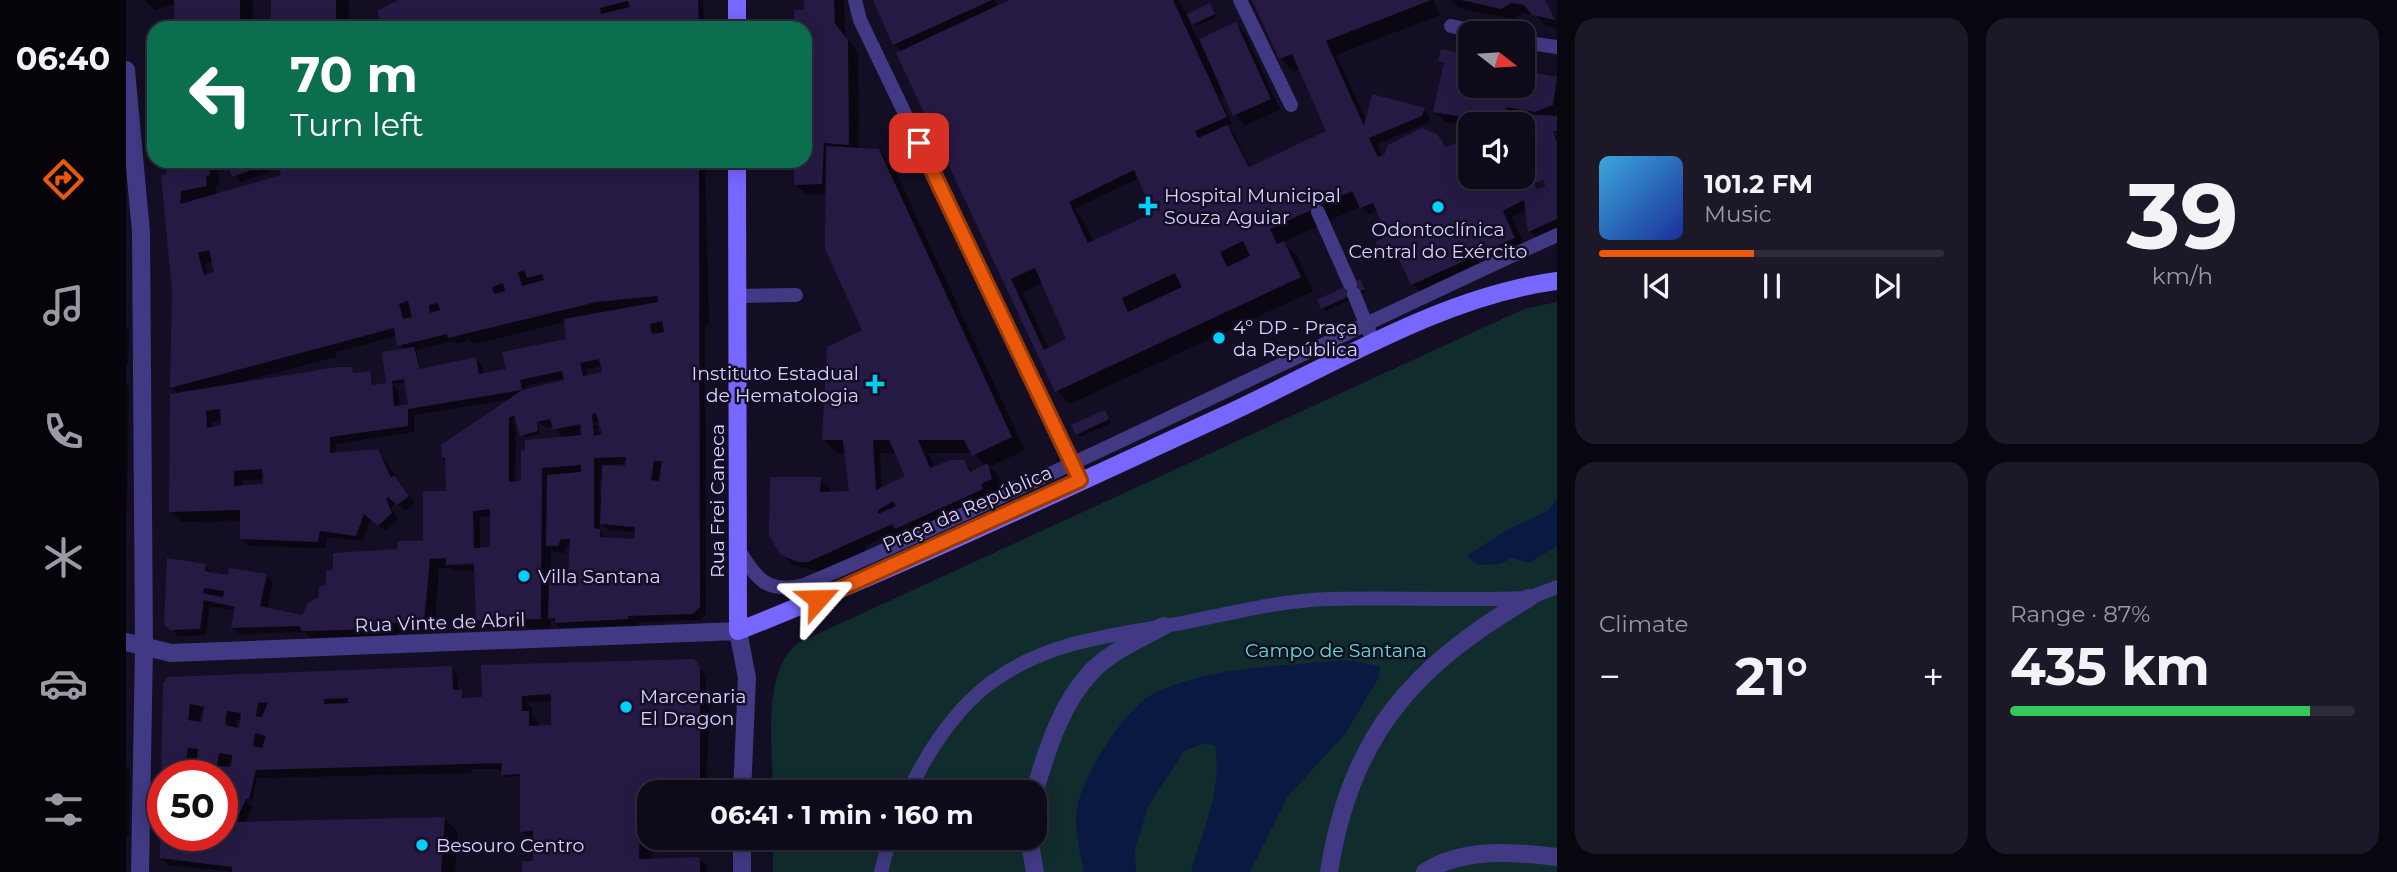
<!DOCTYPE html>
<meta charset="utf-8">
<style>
:root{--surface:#0e0a1a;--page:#1c1827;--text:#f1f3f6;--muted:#9b9aa2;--line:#2e2b39;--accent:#ea580c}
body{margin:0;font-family:Montserrat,sans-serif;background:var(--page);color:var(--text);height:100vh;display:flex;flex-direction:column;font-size:26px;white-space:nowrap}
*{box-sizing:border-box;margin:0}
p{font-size:23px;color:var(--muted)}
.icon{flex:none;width:38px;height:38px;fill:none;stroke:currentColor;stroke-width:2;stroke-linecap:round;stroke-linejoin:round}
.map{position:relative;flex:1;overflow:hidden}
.side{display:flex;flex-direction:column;gap:18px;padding:18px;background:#08060e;width:840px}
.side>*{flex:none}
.banner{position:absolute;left:21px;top:21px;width:665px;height:147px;border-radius:21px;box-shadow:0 4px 18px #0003,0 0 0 2px var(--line);background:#0b6e4f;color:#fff;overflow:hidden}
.needle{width:46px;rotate:107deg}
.buttons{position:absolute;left:1332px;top:21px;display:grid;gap:14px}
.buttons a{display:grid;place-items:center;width:77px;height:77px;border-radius:14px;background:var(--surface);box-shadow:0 4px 18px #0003,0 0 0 2px var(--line);font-size:35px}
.speed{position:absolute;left:21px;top:760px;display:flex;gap:14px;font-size:35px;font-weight:700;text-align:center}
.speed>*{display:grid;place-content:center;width:91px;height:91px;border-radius:50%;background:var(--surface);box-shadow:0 4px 18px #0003,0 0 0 2px var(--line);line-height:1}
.speed .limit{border:10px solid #d22;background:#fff;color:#111}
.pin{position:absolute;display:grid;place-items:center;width:60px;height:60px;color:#fff;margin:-30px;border-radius:14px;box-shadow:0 4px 10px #0006}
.me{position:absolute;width:77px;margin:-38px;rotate:65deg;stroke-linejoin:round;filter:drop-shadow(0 0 5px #0008)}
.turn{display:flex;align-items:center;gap:24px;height:147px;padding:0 28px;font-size:32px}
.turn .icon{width:91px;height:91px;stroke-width:2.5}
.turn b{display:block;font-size:49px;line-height:60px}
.big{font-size:52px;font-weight:700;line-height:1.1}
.side .widget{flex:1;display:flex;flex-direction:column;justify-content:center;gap:10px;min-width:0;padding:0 24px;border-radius:21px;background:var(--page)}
.side .dial{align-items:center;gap:0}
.dial b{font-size:91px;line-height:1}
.song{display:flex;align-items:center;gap:21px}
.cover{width:84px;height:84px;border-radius:10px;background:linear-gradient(135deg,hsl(200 70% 55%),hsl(230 70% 35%))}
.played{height:7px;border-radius:4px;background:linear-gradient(90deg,var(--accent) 45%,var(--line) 45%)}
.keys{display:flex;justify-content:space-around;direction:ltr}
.heat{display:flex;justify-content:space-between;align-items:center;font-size:38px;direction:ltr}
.charge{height:10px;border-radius:5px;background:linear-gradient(90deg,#34c759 87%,var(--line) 0)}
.side .tiles{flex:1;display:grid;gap:18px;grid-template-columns:repeat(2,1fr)}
.trip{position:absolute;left:511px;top:780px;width:410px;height:70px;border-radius:21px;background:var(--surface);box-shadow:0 4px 18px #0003,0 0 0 2px var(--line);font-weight:700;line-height:70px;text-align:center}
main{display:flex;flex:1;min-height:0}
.dock{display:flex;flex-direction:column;width:126px;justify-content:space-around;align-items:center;background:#06040a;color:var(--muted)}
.dock .icon{width:49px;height:49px}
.dock .selected{color:var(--accent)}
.dock b{font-size:32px;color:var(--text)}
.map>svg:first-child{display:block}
</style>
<main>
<nav class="dock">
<b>06:40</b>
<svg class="icon selected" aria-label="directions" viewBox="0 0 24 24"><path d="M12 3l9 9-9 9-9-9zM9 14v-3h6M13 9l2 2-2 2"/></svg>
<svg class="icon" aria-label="music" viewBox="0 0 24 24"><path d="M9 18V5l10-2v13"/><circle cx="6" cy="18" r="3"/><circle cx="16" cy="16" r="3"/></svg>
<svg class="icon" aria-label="phone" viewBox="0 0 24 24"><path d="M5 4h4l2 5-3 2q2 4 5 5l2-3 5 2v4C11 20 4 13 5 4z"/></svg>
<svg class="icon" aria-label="climate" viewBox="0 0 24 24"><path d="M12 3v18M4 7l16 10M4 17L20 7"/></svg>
<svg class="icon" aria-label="car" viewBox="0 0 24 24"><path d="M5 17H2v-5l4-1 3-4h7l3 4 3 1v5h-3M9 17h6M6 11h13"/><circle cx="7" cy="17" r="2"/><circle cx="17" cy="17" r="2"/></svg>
<svg class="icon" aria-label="filters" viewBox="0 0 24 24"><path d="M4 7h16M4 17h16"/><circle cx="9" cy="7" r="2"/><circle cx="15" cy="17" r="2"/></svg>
</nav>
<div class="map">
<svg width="1431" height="872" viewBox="0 0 1431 872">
<rect width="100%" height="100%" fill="#130e23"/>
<path fill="#112c2d" d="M1431 302V872H647V838H908V793H647C647 749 635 672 672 643L1398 309Z"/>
<path fill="#091941" d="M1431 498V546L1403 563 1386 558 1373 564 1352 565 1341 556 1379 531 1423 510Z
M1219 660 1254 666 1253 677 1219 734 1162 796 1124 872H1065C1076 833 1097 787 1089 746L1079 743 1058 751 1022 807 1009 848 1010 872H958C946 818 946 804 973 756 983 739 1008 704 1025 695 1083 665 1155 667 1219 660Z"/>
<path fill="#0007" fill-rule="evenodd" d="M19 0H127V28H50V4L29 10Z
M147 0H223V28H147Z
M277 0H577L578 22 582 28H259Z
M680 0H718L719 36 732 52 733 149 753 150 766 164 899 450 863 467 872 475 876 489 765 540 759 534V537L739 546V551L693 572 667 565 649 545 644 529 694 479 704 489V493L726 496 720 453H711L698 440 738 330 701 194 681 195 670 185V161H679V28H670L680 12ZM754 453H771L781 476 756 489ZM802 453H847L859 466 848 472 837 461 809 468Z
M749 0H869L872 8 890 0H1053L1061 16 1084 5 1091 17 1070 26 1062 18 1072 41 1110 24 1120 35 1154 110 1119 125 1109 115 1099 94 1094 97 1106 124 1100 127 1108 134 1125 168 1202 132 1175 69 1168 72 1155 58 1128 0H1307L1314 15 1210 55 1241 122 1298 110 1304 117 1302 123 1251 144 1257 158 1310 135 1322 149 1344 139V177H1396V157L1398 166 1408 164 1405 147 1396 148V124H1344V127L1319 122 1309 112 1319 65 1314 61 1344 56V86H1396V71L1431 78V133L1426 132 1431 137V228L1410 238 1404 231 1401 209 1386 217 1401 251 1300 297 1287 284 1274 257 1262 263 1259 260 1265 237 1252 210 1242 214 1235 206 1157 242 1171 256 1187 291 944 404 931 391 777 52 769 44ZM1420 177 1421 187 1409 192 1407 181ZM1013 178 1029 213 968 242 956 218 948 209ZM917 283 942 340 923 349 897 292Z
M1325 0H1415L1431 21V29L1419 25 1408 14 1396 13 1386 19 1333 8Z
M41 161H141L144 172 114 182 105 168 91 170 94 185 89 186 91 195 157 176 152 161H475L482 174 479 161H490L481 164 482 167 497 161H579L583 324 579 325 580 614 574 620 512 622V625L434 628 425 619V628L358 627 351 620 350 570 329 571 325 568H313L308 632 272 633V639L187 640 179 632 113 634 107 628 110 611 84 606 80 635 53 636 40 623 79 566 86 573 103 577 140 575 147 582 141 609 177 617 273 551 299 542 321 496V461L317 458V446L386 399 288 415V432L210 444V454L251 450 289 503 279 511 270 503 265 507 272 520 259 531 245 519 237 541 201 537 199 548 123 546 116 539V521L55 522 45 512 53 394 45 387 48 292ZM87 262 91 274 82 276 79 264ZM440 322 442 341 382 371 358 375 356 366 350 359 295 370 290 350 327 341 331 344 341 341 340 337 347 344ZM271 336 278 351 262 384 248 386 243 373 229 375 225 369 116 384 115 382 210 357V352ZM477 366 478 373 462 377 460 369ZM439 378 440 382 400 391 399 386ZM280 382 284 406 274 407 272 390 266 384ZM390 418 399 438 414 434 412 421 420 428 427 426 437 438 397 483H389L390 426 385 421ZM96 420 97 427 86 429V422ZM476 421 479 439 471 430 472 425 459 426ZM487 464H501L500 467H487ZM138 479V486L117 487V480ZM474 481H477V495H474ZM366 516 365 549H354V517ZM474 522 483 530 510 532V541L480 539 474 532ZM441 545H445L447 578 425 573V549L429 552 439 553ZM357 561V565L330 566V563ZM86 594 99 596 98 600 86 597Z
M1237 284 1240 292 1200 311 1197 308 1193 300Z
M0 327 3 330 2 364H0Z
M0 384 3 388 1 510H0Z
M981 415 985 423 954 437 951 434Z
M567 661 580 675V698L584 702 580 791 519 793 523 798 526 860 574 859 581 866V872H398L411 862 408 844 396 831V776L380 777 372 769H346V773L131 778 126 801 119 800 126 807 119 824 319 819 332 832 329 872H108L42 865 36 858 37 797V835H96L108 832 111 824 96 822V775H37L39 683 325 668 332 675V692L342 700ZM427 701V727H413V723L406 715V708L400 702ZM74 714 79 715 77 724 73 723ZM111 720 116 721 114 730 110 729ZM366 761 416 763 366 764ZM103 763H107V769L102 768Z
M0 766 4 770 3 836H0Z"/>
<path fill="#261a44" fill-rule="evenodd" d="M48 0H114V28H49Z
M145 0H210V28H145Z
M273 0H572L573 28H364L362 21 348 28H257L251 11ZM502 1 504 7 475 14 474 8Z
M678 0H708L709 24 722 40 723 145 698 143 696 184 668 185V161H679V28H668V10H678Z
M747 0H866L767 45Z
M883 0H1047L1101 117 1069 131 1072 138 1101 125 1123 167 1200 131 1166 54 1153 59 1126 0H1305L1200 41 1238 126 1246 94 1299 108 1296 116 1243 138 1252 157 1258 155 1262 145 1296 128 1311 134 1320 147 1344 137V177H1396V164L1406 163 1403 144 1396 145V124H1384L1386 113 1431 116V131H1427L1431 143V219L1402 232 1398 200 1377 211 1389 238 1285 285 1271 255 1258 261 1249 242 1262 236 1247 203 1234 208 1226 191 1144 229 1151 244 1158 241 1175 277 929 392 770 53ZM1008 170 1027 213 962 243 943 202ZM1418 180 1419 186 1410 190 1409 183ZM1117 241 1124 256 1101 267 1094 252ZM909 268 940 339 918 350 885 279ZM1049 273 1056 287 1002 312 996 298Z
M1335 0H1419L1429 20 1406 15 1398 5 1385 3 1375 9Z
M1084 3 1089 14 1066 25 1061 14Z
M1110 22 1145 99 1107 116 1073 39Z
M1315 49 1344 55V86H1396V70L1431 77 1427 105 1409 112 1381 107 1377 124 1307 112 1318 63 1312 61Z
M700 146 753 149 886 437 846 456 838 440H792L804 468 824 460H838L844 472 862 463 866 479 855 484 857 489 769 529 766 524 682 562H672L655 555 643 536 644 477H695L694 492 723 491 717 440H696L701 347 736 330 699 249ZM747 440H763L779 476 750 490ZM767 501 770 506 752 514V510Z
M40 161H82L84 175 80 176 81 186 55 191 54 204 155 175 150 161H477L478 166 495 161H573L574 607 567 614 502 616V619L429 623V618L422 619 423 571H436L435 576H442L444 539H435L432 546H420L421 475 455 472V465L416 468 415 619 350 621 348 563 320 565V558L304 559 298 622 262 623V629L175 631 174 626 105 628 109 607 78 600 74 629 44 630 38 624 41 558 80 564 79 571 102 575 103 568 141 574 134 606 176 615 182 603 193 597V587L200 585V571L207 570V553L271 549 272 541H297V491H320L319 457 316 458 315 445 396 390 282 409V426L204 437V453L252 449 265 478 268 475 283 496 271 505 262 497 260 499 266 513 252 526 238 514 230 536 194 531 192 542 114 539V510L43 512 44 394 211 367H226L227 373 244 371 246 385 260 383 256 352 288 347 294 369 350 357 353 374 380 369 376 352 440 339 438 319 532 302 531 296 470 302 322 338 321 334 271 346 268 328 44 388 46 291 35 175 41 174ZM83 250 88 272 78 275 72 253ZM398 270 401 278 416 274 418 280 396 286 392 272ZM377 283 379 291 368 294 366 287ZM282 301 286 317 277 319 273 304ZM312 303 314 310 304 313 303 305ZM536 321 538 332 526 334 524 324ZM473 359 476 372 457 376 454 363ZM436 371 438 380 396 390 394 380ZM278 379 282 404 268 406 266 381ZM94 409 95 425 81 428 80 411ZM470 413 476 434 468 436 466 414ZM388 415 394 436 412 431 411 422 424 419 427 430 454 424 455 435 399 440V451H395V481L383 482V418ZM500 457 499 466 476 465 474 524 509 527 508 539 474 537V529L468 528V458ZM528 461H536L533 481 525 480ZM136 469 137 484 108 486V471ZM364 509V547L348 548 347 511ZM78 588 98 591 97 598 77 593Z
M101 161H137L139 165 106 177Z
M1234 279 1239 289 1195 309 1191 300Z
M979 410 983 419 950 435 945 425Z
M568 659 574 666V784L515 787 513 859 574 857V872H396V861H407V831L394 832V774L375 775 376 763 130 770 123 799H120L111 819 96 817V775H35L37 683 42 677 326 666 327 690H336V698L356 697 355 665ZM425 694V725L403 726V711H396V696ZM222 698V703L198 704V699ZM142 702 136 717 130 716 132 703ZM64 704 78 707 75 722 62 720ZM101 711 115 713 113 728 99 725ZM129 733 140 736 136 748 127 746ZM62 748 72 749 70 764 60 762ZM93 753 106 755 105 767 91 766Z
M319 817 315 872H106V867L34 858V835H96V829L109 830 110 822Z"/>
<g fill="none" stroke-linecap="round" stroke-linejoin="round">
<path stroke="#413983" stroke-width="14" d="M729 0 734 20 950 470
M1114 0 1165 105
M1325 26 1358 33
M1396 42 1431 47
M1192 212 1224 284
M1228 294 1247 341
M611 296 670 295
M612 549C631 579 640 594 678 585 753 554 827 519 900 485 1078 403 1253 316 1431 235
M782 793C802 750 833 703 873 677 924 643 980 636 1039 626 1093 617 1146 601 1201 599 1268 597 1335 601 1403 598L1431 587
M755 872 764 838"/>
<path stroke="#413983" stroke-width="18" d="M908 793C921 751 934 705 965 672 984 652 1013 639 1038 626
M903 838 909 872
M1203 872C1224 736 1287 666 1403 598
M1299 872C1337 847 1389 852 1431 857"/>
<path stroke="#413983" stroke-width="18" d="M0 70 15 232 18 647 14 872
M0 642 45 653 612 631 621 678 616 793
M616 838V872"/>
<path stroke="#7767ff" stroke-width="18" d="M611 0V28
M611 161 612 631C777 566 938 489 1099 415 1203 367 1316 296 1431 281"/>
</g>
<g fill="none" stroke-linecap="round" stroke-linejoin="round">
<g stroke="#983908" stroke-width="18">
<path id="route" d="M692 599 954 480 793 143"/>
</g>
<use href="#route" stroke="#ea580c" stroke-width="12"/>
</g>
<g fill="#00cefb" stroke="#130e23" stroke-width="2.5">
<path d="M1018.5 195.5h7v7h7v7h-7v7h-7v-7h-7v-7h7z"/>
<circle cx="1312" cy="207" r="7"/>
<circle cx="1093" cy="338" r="7"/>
<path d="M745.5 373.5h7v7h7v7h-7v7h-7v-7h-7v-7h7z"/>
<circle cx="398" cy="576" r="7"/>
<circle cx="500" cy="707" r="7"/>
<circle cx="296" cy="845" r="7"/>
</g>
<g text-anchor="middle" stroke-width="5" stroke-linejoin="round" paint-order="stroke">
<g font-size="19" fill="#d9d0ff" stroke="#130e23" text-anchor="start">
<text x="1038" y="202">Hospital Municipal<tspan x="1038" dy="22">Souza Aguiar</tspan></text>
<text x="1312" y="236" text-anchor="middle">Odontoclínica<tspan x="1312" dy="22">Central do Exército</tspan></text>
<text x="1107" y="334">4º DP - Praça<tspan x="1107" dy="22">da República</tspan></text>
<text x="733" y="380" text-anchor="end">Instituto Estadual<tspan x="733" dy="22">de Hematologia</tspan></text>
<text x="412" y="583">Villa Santana</text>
<text x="514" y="703">Marcenaria<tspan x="514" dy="22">El Dragon</tspan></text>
<text x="310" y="852">Besouro Centro</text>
</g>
<g font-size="19" fill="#d9d0ff" stroke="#130e23">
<text transform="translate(591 501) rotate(-90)" y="7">Rua Frei Caneca</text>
<text transform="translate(841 508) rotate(-24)" y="7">Praça da República</text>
<text transform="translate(314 622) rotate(-2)" y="7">Rua Vinte de Abril</text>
</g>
<g font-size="19" fill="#5ce0c9" stroke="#130e23">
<text x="1210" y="657">Campo de Santana</text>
</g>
</g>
</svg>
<div class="buttons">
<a><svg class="needle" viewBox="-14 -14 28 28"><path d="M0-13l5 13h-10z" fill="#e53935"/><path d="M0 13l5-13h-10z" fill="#9b9aa2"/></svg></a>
<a><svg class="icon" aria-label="sound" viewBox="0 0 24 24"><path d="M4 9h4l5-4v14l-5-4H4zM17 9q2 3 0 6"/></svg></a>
</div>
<div class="speed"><div class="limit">50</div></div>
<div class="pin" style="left:793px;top:143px;background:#d93025"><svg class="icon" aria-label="arrive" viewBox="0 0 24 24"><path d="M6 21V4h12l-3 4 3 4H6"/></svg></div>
<svg class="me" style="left:692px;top:599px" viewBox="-20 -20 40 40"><path d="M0-17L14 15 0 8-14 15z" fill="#ea580c" stroke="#fff" stroke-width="4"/></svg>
<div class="trip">06:41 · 1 min · 160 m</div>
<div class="banner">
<div class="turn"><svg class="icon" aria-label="left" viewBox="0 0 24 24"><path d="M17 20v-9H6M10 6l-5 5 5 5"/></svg><div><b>70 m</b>Turn left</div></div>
</div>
</div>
<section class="side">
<div class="tiles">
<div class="widget">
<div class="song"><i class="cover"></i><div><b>101.2 FM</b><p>Music</p></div></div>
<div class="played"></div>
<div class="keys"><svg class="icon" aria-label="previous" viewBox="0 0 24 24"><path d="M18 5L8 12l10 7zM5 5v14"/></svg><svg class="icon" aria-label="pause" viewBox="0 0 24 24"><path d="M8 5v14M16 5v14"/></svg><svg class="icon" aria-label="next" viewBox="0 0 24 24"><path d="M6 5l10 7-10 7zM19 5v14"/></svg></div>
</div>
<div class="widget dial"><b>39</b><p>km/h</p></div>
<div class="widget"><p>Climate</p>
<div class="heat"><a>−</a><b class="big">21°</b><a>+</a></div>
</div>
<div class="widget"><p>Range · 87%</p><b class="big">435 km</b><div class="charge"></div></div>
</div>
</section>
</main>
